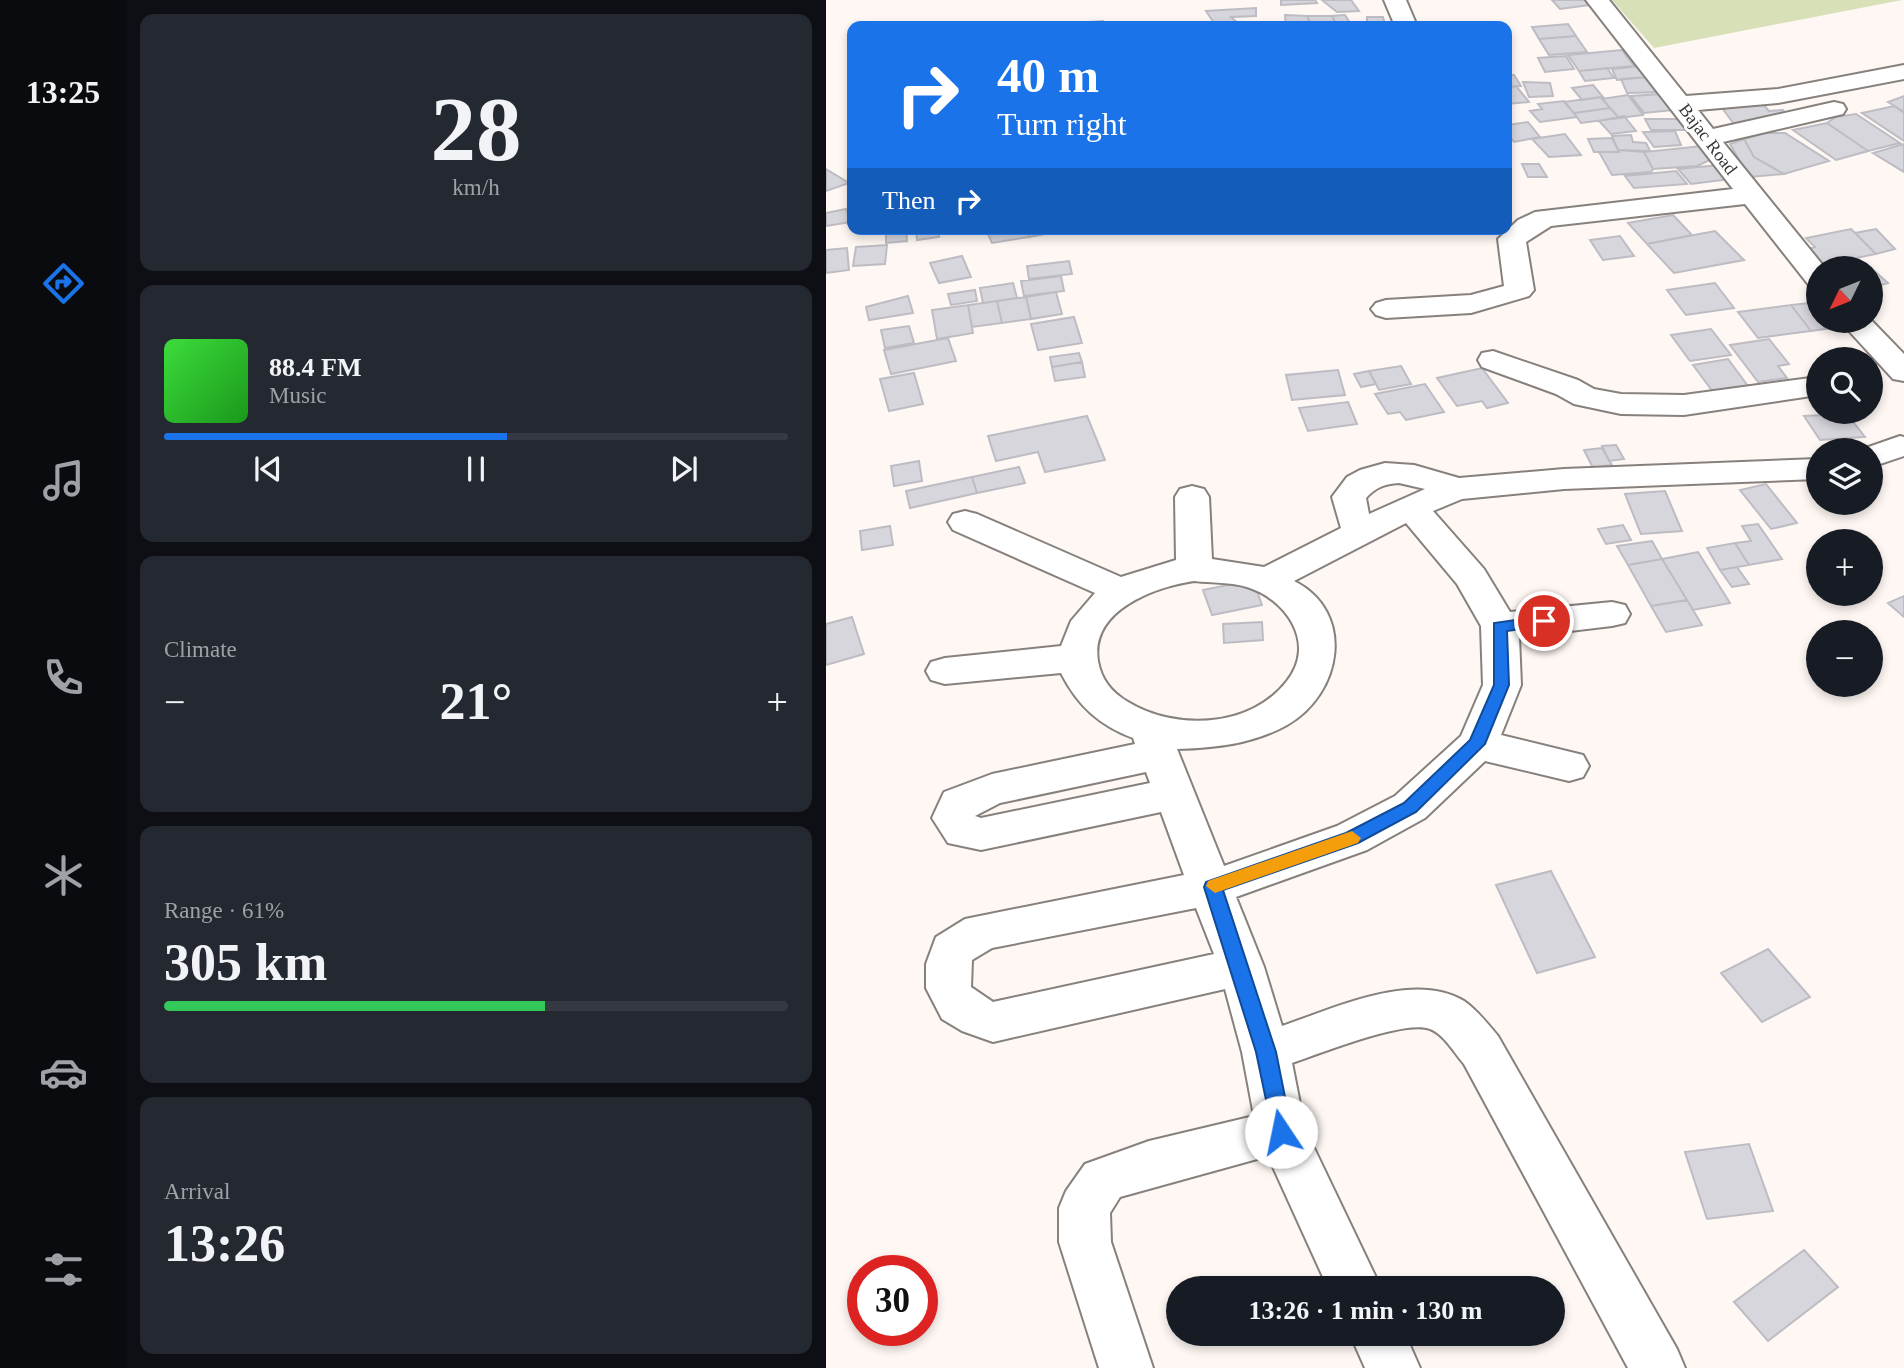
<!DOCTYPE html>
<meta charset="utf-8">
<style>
:root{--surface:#171b24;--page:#242831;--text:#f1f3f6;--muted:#9ea1a6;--line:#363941;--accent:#1a73e8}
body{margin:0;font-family:Georgia,serif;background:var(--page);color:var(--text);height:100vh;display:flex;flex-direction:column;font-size:26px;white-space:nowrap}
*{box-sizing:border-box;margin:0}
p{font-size:23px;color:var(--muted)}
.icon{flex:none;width:38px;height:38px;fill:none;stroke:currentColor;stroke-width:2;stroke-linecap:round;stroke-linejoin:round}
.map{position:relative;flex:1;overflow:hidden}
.sheet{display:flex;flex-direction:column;gap:14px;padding:14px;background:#0d0f14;width:700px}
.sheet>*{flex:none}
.top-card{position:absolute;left:21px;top:21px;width:665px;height:214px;border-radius:14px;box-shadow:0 4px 10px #0003;background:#1a73e8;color:#fff;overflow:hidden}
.needle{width:46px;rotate:227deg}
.tools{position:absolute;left:980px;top:256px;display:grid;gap:14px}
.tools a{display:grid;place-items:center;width:77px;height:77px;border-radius:50%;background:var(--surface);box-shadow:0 4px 10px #0003;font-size:35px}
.speed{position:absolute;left:21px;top:1255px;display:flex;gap:14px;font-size:35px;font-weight:700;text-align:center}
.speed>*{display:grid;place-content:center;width:91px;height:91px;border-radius:50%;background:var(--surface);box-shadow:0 4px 10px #0003;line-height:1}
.speed .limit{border:10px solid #d22;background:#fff;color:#111}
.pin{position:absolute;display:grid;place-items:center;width:60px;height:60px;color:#fff;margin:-30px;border:4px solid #fff;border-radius:50%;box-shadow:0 2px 7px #0007}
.me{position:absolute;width:77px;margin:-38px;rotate:349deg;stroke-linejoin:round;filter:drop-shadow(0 0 5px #0008)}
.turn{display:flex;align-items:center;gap:24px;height:147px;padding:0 35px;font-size:32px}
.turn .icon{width:91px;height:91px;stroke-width:2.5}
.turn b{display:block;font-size:49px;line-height:60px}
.then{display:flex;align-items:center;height:66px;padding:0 35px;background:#0003;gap:14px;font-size:26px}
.big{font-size:52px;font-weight:700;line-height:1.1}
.sheet .tile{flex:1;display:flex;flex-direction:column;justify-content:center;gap:10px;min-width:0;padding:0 24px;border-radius:14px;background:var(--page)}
.sheet .dial{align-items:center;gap:0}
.dial b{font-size:91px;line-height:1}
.song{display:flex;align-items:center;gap:21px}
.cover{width:84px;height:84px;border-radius:10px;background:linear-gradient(135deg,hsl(120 70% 55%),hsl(120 70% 35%))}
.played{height:7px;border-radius:4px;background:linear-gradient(90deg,var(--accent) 55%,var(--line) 55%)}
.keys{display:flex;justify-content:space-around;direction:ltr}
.heat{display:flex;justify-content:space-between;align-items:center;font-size:38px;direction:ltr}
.charge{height:10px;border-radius:5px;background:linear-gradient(90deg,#34c759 61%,var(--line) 0)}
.trip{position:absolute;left:340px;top:1276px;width:399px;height:70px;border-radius:35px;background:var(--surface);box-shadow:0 4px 10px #0003;font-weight:700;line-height:70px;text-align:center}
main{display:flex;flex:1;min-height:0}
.tabs{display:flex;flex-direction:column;width:126px;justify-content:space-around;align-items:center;background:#090b0e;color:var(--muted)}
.tabs .icon{width:49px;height:49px}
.tabs .on{color:var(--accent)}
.tabs b{font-size:32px;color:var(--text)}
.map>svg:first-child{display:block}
</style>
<main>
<nav class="tabs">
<b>13:25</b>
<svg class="icon on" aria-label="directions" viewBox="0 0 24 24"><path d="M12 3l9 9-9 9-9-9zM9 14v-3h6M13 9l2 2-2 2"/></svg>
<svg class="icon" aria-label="music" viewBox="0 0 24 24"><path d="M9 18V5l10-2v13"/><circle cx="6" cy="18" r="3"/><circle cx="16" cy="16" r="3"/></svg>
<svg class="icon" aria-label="phone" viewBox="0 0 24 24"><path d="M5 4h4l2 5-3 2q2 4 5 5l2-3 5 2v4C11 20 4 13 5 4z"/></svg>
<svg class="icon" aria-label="climate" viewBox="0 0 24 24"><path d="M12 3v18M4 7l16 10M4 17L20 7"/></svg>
<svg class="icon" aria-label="car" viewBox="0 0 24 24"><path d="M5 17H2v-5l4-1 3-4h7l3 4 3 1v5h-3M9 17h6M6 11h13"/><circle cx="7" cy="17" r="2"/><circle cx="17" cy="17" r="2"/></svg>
<svg class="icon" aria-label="filters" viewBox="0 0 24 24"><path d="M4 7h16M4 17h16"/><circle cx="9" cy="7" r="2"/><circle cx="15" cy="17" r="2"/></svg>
</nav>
<section class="sheet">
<div class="tile dial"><b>28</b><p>km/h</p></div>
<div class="tile">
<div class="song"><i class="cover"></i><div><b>88.4 FM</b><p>Music</p></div></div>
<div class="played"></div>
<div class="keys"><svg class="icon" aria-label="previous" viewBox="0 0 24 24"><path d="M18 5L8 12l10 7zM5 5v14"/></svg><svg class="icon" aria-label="pause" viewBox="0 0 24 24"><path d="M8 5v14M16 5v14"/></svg><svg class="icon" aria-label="next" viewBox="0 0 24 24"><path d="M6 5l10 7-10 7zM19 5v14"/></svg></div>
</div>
<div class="tile"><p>Climate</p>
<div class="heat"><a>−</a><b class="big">21°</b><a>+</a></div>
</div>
<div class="tile"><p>Range · 61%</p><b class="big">305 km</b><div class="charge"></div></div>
<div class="tile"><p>Arrival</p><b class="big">13:26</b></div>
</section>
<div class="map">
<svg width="1078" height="1368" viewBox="0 0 1078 1368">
<rect width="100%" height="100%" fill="#fef7f3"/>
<path fill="#d8e0b7" d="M786 0H1076L828 48Z"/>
<path fill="#d7d6dd" stroke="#bdbcc3" stroke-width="2" d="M455 0H489L491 3 455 5Z
M496 0H525L533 11 511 12Z
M726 0H759L764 5 734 9Z
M430 8V16L405 17 415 26H390L380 11Z
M459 15 481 16 485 25H460Z
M519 15 526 26H511L506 16Z
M481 16H506L511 26H485Z
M541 17H557L559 25H541Z
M277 21 278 26H247V23Z
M742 24 750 36 713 39 706 27Z
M750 36 761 52 723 55 713 39Z
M796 50 808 66 753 71 742 55Z
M740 56 748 69 719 72 712 58Z
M815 66 823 77 791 80 786 69Z
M781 68 788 78 759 81 753 71Z
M681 75H688L695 86 681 87Z
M823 77 834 92 801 93 795 79Z
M697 82 724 83 727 96 703 97Z
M767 85 777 97 756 100 746 88Z
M690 86 703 102 681 104V88Z
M836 94 848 110 818 113 805 96Z
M802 95 817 115 793 118 776 99Z
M1078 96V112L1062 102Z
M775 97 784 108 748 113 738 102Z
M738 101 751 117 714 122 704 111 716 109 712 104Z
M934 101 943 111 957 110 962 117 910 127 894 105Z
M1068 106 1078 113V141L1036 113Z
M784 108 793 118 755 123 748 113Z
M1030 114 1074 143 1042 151 1001 123 1010 117Z
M798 116 810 131 785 134 773 121Z
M819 119H857L862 130H825Z
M702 122 714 137 688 142 681 132V125Z
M1001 123 1042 151 1010 160 967 130Z
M849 131 855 145 828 147 817 132Z
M940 133H959L1003 161 958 174 928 157 918 139Z
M739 134 755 155 723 157 706 139Z
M805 135 807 142 820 143 824 151 792 150 786 136Z
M786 138 793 152H768L762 139Z
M918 139 928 157 958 174 923 177 904 144Z
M1078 144V172L1047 153Z
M876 146 886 159 871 166 827 169 818 152Z
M792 150 818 152 827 169 825 172 786 175 773 152H793Z
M696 164H713L721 177H702Z
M893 165 904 179 865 184 852 169Z
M0 169 23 183 0 191Z
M850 171 861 184 808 188 799 176Z
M20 209 25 222 0 226V213Z
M847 215 866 235 821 244 802 223Z
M60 229H80L81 241 60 243Z
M90 229H112L113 237 91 240Z
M177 229H200L203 237 166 243 161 232Z
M200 229H229L230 232 203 237Z
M1025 229 1050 254 996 265 980 250 989 247 980 238Z
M1050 229 1069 249 1050 254 1029 233Z
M889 231 918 260 848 273 821 244Z
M794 236 808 256 777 260 764 240Z
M61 245 59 264 27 266 30 247Z
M21 248 23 270 0 273V250Z
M136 256 145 277 113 283 104 263Z
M243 261 246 274 203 279 201 266Z
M1045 268 1062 283 1045 288Z
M235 276 238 291 198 296 195 281Z
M187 283 191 298 157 303 154 288Z
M889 283 908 308 860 315 841 290Z
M149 290 151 301 125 305 122 294Z
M230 292 236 314 205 319 200 297Z
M82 296 87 313 43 320 40 307Z
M200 297 205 319 176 323 171 301Z
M171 301 176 323 146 327 142 305Z
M992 302V320H1008L1014 327 985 331 965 305Z
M142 305 147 333 111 339 106 310Z
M965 305 985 331 932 338 912 312Z
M248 317 256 343 212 350 205 324Z
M83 326 88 343 59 348 55 330Z
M885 329 905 355 864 361 845 335Z
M122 338 130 361 65 374 58 350Z
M943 339 963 364 952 366 961 378 932 382 904 345Z
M253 353 256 362 226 367 224 357Z
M902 359 922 386 887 392 867 365Z
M256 362 259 377 229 381 226 367Z
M575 366 585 384 553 390 543 371Z
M656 368 682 403 661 408 656 401 631 406 611 378Z
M512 370 519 395 466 400 460 375Z
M543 371 550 384 535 387 528 374Z
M88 373 97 404 63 411 54 379Z
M599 384 618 412 580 420 574 412 562 414 549 394Z
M522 402 531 424 482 431 473 408Z
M1021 414 1039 437 994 440 978 416Z
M261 416 279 460 219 472 212 452 170 461 162 436Z
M790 445 798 459 783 461 776 446Z
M776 448 786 465 767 468 758 450Z
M93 461 96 481 68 486 65 466Z
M193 467 199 483 151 493 146 477Z
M146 477 151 493 84 508 80 491Z
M940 484 971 523 945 529 914 490Z
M839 491 856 531 815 534 799 494Z
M932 524 956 559 923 565 909 543 925 541 916 526Z
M797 525 805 540 780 544 772 529Z
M64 526 67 545 36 550 34 531Z
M826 541 836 559 802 565 791 546Z
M909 543 923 565 894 570 881 548Z
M872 552 904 603 867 610 836 559Z
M836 559 861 600 825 606 802 565Z
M911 567 923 584 906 587 894 570Z
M427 580 436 605 386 615 377 590Z
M1078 596V617L1062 603Z
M861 600 876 625 840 632 825 606Z
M26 617 38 654 0 665V624Z
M436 622 437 640 398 643 397 624Z
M725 871 769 957 711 973 670 885Z
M942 949 984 997 936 1022 895 973Z
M923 1144 947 1211 881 1219 859 1152Z
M978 1250 1012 1287 942 1341 908 1302Z"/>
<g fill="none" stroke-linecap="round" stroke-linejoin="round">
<g stroke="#87817d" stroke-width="4">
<path id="minor" d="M558 0H580L591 26H569Z
M760 0H783L860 96 952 89 1078 65V79L952 103 872 110 887 129 1008 102 1017 104 1020 109 1017 114 897 142 999 268H992V287L982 284 919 204 725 226 700 242 708 290 703 296 645 313 560 318 550 315 545 309 550 303 560 300 645 295 678 286 672 239 692 220 709 212 907 189Z
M1013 320H1045L1078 354V381L1067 379Z
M667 351 752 380 768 389 795 394 858 395 992 377V395L858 415 795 414 748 404 730 394 656 367 652 360 656 353Z
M1074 436 1078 437V456L1045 467V450H1034Z
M992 459V479L738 489 636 499 607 511 658 569 684 612 786 602 799 605 804 614 799 623 786 626 693 637 695 685 675 735 757 755 763 766 757 777 743 781 659 761 599 818 541 850 410 897 438 967 456 1026C506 1009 588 970 638 1001 651 1010 661 1023 672 1036L851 1349 859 1368H802L638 1064C629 1054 618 1034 604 1029 579 1019 493 1054 466 1063L479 1129 555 1288H502L442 1156 294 1197 284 1213 285 1242 327 1368H273L233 1242V1208L240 1191 259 1164 323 1141 428 1116 416 1052 399 989 167 1042 136 1031 116 1019 100 988V964L110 937 139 919 358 875 335 812 155 850 122 843 106 818 118 792 166 774 309 744 307 738C273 725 252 706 235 673L119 684 105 680 100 671 105 662 119 658 235 646 245 621 269 593 127 530 122 522 127 514 139 511 151 514 295 577 350 560 349 497 354 489 366 486 378 489 383 497 386 559 438 567 515 528 506 497 521 477 534 470 559 463 588 465 633 478 738 469ZM573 483 599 489 543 514 540 498C550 487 559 484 573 483ZM580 523 631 584 655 626 657 685 635 736 569 796 511 826 398 866 351 749C390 748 427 744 461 725 516 694 530 612 468 581ZM368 581C385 583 405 582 421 587 460 599 491 643 461 681 425 728 349 731 302 702 285 692 275 679 272 661 264 610 329 587 368 581ZM320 772 324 783 155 818 149 816 174 803ZM370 908 388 954 167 1002 145 987 146 960 166 948Z
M524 1334H579L594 1368H539Z"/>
</g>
<use href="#minor" fill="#fff" fill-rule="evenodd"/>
</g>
<path fill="#1a73e8" stroke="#114b97" stroke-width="2" d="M718 616 724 618V625L681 631 683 685 659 744 590 812 532 843 397 890 450 1052 466 1132 463 1138 455 1141 448 1138 430 1052 378 887 380 882 520 833 578 803 644 740 668 685V623Z"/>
<path fill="#f59e0b" d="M526 831 535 838 532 843 389 893 380 886 382 881Z"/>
<g text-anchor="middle" stroke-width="6" stroke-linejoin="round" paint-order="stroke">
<g font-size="18" fill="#383634" stroke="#fff">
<text transform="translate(882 139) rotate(53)" y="6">Bajac Road</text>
</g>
</g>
</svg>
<div class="tools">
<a><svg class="needle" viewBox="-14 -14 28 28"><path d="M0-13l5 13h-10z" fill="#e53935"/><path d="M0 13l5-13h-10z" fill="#9ea1a6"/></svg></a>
<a><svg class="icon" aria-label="search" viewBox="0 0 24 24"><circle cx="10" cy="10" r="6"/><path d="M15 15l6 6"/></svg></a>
<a><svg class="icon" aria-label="layers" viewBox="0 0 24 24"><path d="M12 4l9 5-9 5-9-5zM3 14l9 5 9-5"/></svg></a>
<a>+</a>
<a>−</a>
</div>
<div class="speed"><div class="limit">30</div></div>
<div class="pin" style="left:718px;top:621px;background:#d93025"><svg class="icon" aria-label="arrive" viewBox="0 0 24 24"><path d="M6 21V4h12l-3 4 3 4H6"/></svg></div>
<svg class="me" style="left:455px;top:1132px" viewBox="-20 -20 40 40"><circle r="19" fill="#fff"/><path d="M0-13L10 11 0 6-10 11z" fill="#1a73e8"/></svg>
<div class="trip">13:26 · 1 min · 130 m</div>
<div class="top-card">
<div class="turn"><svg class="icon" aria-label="right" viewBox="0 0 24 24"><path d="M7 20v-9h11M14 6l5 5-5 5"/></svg><div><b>40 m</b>Turn right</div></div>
<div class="then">Then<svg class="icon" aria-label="right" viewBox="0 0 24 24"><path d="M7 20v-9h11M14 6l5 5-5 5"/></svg></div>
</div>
</div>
</main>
